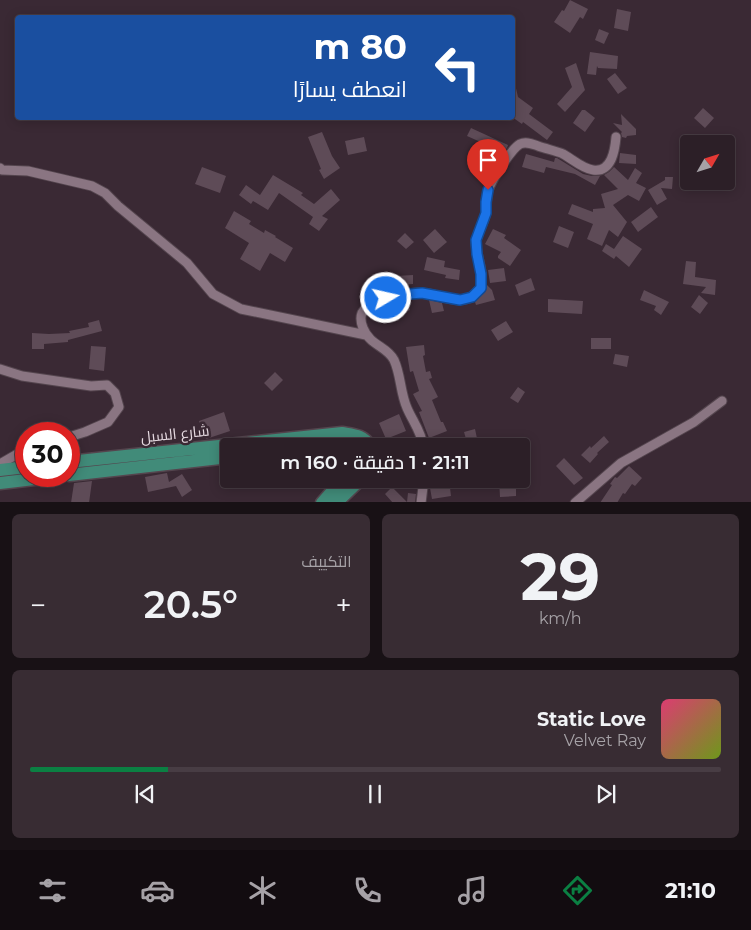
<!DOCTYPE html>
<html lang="ar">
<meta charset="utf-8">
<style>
:root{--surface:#2c1f27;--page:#382c33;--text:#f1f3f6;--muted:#a6a2a7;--line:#483d44;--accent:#0b8043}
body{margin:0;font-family:Montserrat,Cairo,sans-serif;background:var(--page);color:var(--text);direction:rtl;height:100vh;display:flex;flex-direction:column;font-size:19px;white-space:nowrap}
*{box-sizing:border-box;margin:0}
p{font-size:16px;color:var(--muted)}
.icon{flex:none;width:28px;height:28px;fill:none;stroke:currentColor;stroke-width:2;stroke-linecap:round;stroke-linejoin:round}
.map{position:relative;height:502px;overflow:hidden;direction:ltr}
.side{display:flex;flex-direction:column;gap:12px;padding:12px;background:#181115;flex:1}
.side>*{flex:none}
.hud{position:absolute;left:15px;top:15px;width:500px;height:105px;border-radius:5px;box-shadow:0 2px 12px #0003,0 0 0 1px var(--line);direction:rtl;background:#1a4fa0;color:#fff;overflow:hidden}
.needle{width:32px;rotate:51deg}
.fabs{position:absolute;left:680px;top:135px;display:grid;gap:10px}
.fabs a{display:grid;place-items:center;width:55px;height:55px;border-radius:5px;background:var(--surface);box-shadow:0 2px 12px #0003,0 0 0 1px var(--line);font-size:25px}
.speed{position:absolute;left:15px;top:422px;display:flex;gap:10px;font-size:25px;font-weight:700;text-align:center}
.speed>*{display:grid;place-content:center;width:65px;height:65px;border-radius:50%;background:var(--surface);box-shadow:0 2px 12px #0003,0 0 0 1px var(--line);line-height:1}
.speed .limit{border:8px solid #d22;background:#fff;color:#111}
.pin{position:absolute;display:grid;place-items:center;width:42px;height:42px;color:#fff;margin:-51px -21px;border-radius:50% 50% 50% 0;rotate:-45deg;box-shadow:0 0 5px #0007}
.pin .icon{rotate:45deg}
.me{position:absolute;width:55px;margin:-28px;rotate:81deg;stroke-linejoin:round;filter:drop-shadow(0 0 4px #0008)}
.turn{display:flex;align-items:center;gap:18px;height:105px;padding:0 25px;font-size:22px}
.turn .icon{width:65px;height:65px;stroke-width:2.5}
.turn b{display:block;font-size:35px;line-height:42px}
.big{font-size:38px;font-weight:600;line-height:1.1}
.side .card{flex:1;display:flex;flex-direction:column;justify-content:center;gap:8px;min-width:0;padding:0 18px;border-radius:8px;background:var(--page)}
.side .dial{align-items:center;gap:0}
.dial b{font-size:65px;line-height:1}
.song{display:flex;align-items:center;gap:15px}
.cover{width:60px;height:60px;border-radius:8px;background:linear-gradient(135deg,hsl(340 70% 55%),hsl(80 70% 35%))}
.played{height:5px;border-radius:2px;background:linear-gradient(90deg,var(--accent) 20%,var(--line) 20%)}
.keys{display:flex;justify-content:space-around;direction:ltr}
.heat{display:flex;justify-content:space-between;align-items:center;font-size:28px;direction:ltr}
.side .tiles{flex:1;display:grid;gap:12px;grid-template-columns:1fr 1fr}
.card:last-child{grid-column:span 2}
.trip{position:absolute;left:220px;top:438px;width:310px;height:50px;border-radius:5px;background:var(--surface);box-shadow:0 2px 12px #0003,0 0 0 1px var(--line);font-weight:600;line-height:50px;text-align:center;direction:rtl}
.menu{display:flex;height:80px;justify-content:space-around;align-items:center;background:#120c10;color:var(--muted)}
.menu .icon{width:35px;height:35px}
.menu .on{color:var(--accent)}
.menu b{font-size:22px;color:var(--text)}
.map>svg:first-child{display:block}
</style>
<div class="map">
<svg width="751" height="503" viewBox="0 0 751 503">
<rect width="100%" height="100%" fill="#3a2934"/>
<path fill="#5e4b57" d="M570 0 588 9 583 19 580 17 570 33 554 22 562 10 564 11Z
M617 9 631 12 628 31 614 28Z
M599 29 609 33 604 44 595 40Z
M590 52 618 56 617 69 598 68 597 66 596 75 587 74Z
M576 63 585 90 565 112 557 104 572 87 565 68Z
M615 73 627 88 618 94 607 79Z
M512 84H515L518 97 533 108 529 114 553 132 547 140 523 122 522 124 512 117Z
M703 108 714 118 705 128 694 118Z
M582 110H585L595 118 585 132 573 123Z
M621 114 636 129V135L627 136 626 138 622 137 621 133 622 132 613 123 622 125Z
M471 128 508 145 507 148 503 152 467 136Z
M322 132 332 156 340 168 324 179 319 170 321 169 308 137Z
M364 137 367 151 348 155 345 141Z
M620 153 636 155V164L619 163Z
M526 154 554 162 555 158H557L583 174 592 176H600L595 185 575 174 546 167 544 173 522 167Z
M202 167 226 176 220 193 195 184Z
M614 167 628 180 635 168 642 173 636 183 646 188 639 201 628 195 613 205 627 222 618 237 609 230 602 246 587 239 593 224 568 214 572 204 593 212V209L605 208 601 194 618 189 604 175 609 172Z
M273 175 303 193 301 195 314 204 331 189 340 200 322 216 328 219 319 231 309 224 313 217 279 193 268 210 253 201 251 204 239 195 246 185 260 195Z
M665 177H673L672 189 661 188 667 199 657 205 648 190 665 180Z
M651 207 658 217 638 232 631 222Z
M234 211 251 221 249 224 264 233 265 230 276 236 275 237 293 248 285 262 270 253 260 271 240 259 249 243 225 228Z
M559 226 574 232 568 248 553 242Z
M435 229 447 242 434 253 423 240Z
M493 229 506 235 504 238 521 250 510 266 498 258V256L501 252 485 244Z
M405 233 414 242 406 249 397 241Z
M623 236 642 249 629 267 616 256 614 259 602 251 606 244 614 249Z
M427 257 445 261 444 267 460 270 459 280 445 278 446 275 424 270Z
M686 261 696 262 695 277 716 280 715 295 701 293 706 287 683 284Z
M504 268 506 281 490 283 488 270Z
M413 275V284L386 286 387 291 368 294 366 280 396 276Z
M531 278 535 290 519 296 515 285Z
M487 285 492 290 495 300 476 305 475 302 486 291Z
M644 290 669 302 661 315 654 310 656 306 640 300Z
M699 295 708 303 700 314 691 307Z
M548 299 583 301 582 314 548 312Z
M406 300 410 310 394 316 390 306Z
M429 300 442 303 444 311 432 313Z
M99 320 102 331 68 340V342L44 344V349H32V333L49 334 70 333 69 331 89 327 88 323Z
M506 321 513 332 498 341 491 330Z
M591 338H611V349H591Z
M424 345 425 355 423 356 426 372 430 371 432 378 429 379 438 397 432 400 441 422H443L447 431 429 438 419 412 422 411 413 394 419 391 413 371 410 372 406 347Z
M91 346 106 347 104 371 89 369Z
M615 354 629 356 627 367 613 364Z
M275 372 283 380 272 391 264 383Z
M518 387 525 392 518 403 510 398Z
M224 412 230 431 206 439 199 421Z
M399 414 406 431 386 439 379 423Z
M475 429 478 443 468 446 464 432Z
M604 436 609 442 597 453 598 454 590 463 581 455 590 446 591 448Z
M564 458 583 478 574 485 556 466Z
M629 466 642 478 635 486 632 484 625 494 623 493 617 503H600L612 485 610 484 615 477 617 478Z
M167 473 169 482 182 474 192 490 182 497 176 486 148 492 145 477Z
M443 479H449L451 496 432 499 430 488 444 486Z
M499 479H510L511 485H516V496L500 497Z
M92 481 89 503H71L74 483Z
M392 487 407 502 408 493 416 494 415 503H393L385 494Z"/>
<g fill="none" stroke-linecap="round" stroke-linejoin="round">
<g stroke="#54454e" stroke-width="11">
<path id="minor" d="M0 168 2 170 28 171 92 186 105 193 118 206 187 263 213 294 241 309 366 335
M0 369 22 376 91 386 107 385 115 393 119 407 108 422 85 432 69 437
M423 446C422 433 412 420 407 408 400 392 401 375 394 360 387 346 370 346 363 328 361 323 360 318 362 313 366 306 371 302 379 299 393 296 406 293 421 293 437 293 458 306 473 296 476 294 478 290 481 288 481 283 482 277 481 272 480 262 476 253 476 242 477 233 484 223 486 213 487 206 486 198 488 191 491 181 511 149 520 144 526 141 532 144 538 146 546 149 557 151 563 154 572 159 583 169 593 170 612 173 615 149 616 137
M0 464 26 449
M421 503 424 479
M575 503 621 463 694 422 722 401"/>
</g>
<g stroke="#54454e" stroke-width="15">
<path id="primary" d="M328 446H335
M69 462 342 433C354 435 363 435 370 446
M0 470 26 467
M69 475 229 457
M0 483 60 476
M322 503 343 479
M336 503 361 479"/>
</g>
<use href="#minor" stroke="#8a7582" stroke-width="9"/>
<use href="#primary" stroke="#418b79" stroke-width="12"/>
</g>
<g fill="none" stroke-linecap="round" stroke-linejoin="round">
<g stroke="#114b97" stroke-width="12">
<path id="route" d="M386 298 397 295 422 293 460 300 472 297 481 288V274L477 254 476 240 486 213V202L488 190"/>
</g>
<use href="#route" stroke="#1a73e8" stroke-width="9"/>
</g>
<g text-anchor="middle" stroke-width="5" stroke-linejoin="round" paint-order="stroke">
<g font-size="15" fill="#e6dae1" stroke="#3a2934">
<text transform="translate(175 434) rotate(-6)" y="5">شارع السبل</text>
</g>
</g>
</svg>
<div class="fabs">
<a><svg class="needle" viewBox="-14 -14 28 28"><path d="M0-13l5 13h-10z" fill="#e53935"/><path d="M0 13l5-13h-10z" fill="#a6a2a7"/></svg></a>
</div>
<div class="speed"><div class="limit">30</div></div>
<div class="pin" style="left:488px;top:190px;background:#d93025"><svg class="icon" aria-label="arrive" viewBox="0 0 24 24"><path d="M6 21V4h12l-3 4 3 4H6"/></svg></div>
<svg class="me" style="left:386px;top:298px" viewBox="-20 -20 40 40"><circle r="17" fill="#1a73e8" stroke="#fff" stroke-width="3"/><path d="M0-11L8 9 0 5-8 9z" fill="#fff"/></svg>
<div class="trip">21:11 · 1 دقيقة · 160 m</div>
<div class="hud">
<div class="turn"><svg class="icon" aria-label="left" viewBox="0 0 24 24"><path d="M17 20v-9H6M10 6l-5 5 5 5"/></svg><div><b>80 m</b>انعطف يسارًا</div></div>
</div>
</div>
<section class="side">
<div class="tiles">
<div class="card dial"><b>29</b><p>km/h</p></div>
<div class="card"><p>التكييف</p>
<div class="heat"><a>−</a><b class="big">20.5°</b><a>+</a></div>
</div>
<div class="card">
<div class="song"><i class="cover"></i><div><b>Static Love</b><p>Velvet Ray</p></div></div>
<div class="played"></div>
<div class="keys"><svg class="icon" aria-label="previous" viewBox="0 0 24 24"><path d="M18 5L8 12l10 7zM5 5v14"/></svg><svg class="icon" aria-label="pause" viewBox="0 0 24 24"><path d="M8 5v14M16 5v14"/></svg><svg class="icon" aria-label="next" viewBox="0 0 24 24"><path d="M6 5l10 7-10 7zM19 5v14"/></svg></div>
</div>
</div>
</section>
<nav class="menu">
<b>21:10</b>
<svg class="icon on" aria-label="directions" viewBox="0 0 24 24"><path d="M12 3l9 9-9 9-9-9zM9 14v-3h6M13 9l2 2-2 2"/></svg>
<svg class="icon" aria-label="music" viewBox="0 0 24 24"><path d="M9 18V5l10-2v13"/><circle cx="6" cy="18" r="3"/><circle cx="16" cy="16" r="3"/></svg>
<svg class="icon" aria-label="phone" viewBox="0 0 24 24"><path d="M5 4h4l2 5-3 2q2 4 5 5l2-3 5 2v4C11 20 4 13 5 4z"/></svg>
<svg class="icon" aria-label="climate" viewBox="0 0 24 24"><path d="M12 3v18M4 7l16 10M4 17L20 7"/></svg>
<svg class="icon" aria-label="car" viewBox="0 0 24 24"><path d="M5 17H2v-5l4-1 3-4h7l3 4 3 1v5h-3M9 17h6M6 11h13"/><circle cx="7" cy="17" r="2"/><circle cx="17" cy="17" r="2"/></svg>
<svg class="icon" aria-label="filters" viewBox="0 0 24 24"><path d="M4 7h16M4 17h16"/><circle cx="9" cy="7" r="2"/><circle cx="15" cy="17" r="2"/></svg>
</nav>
